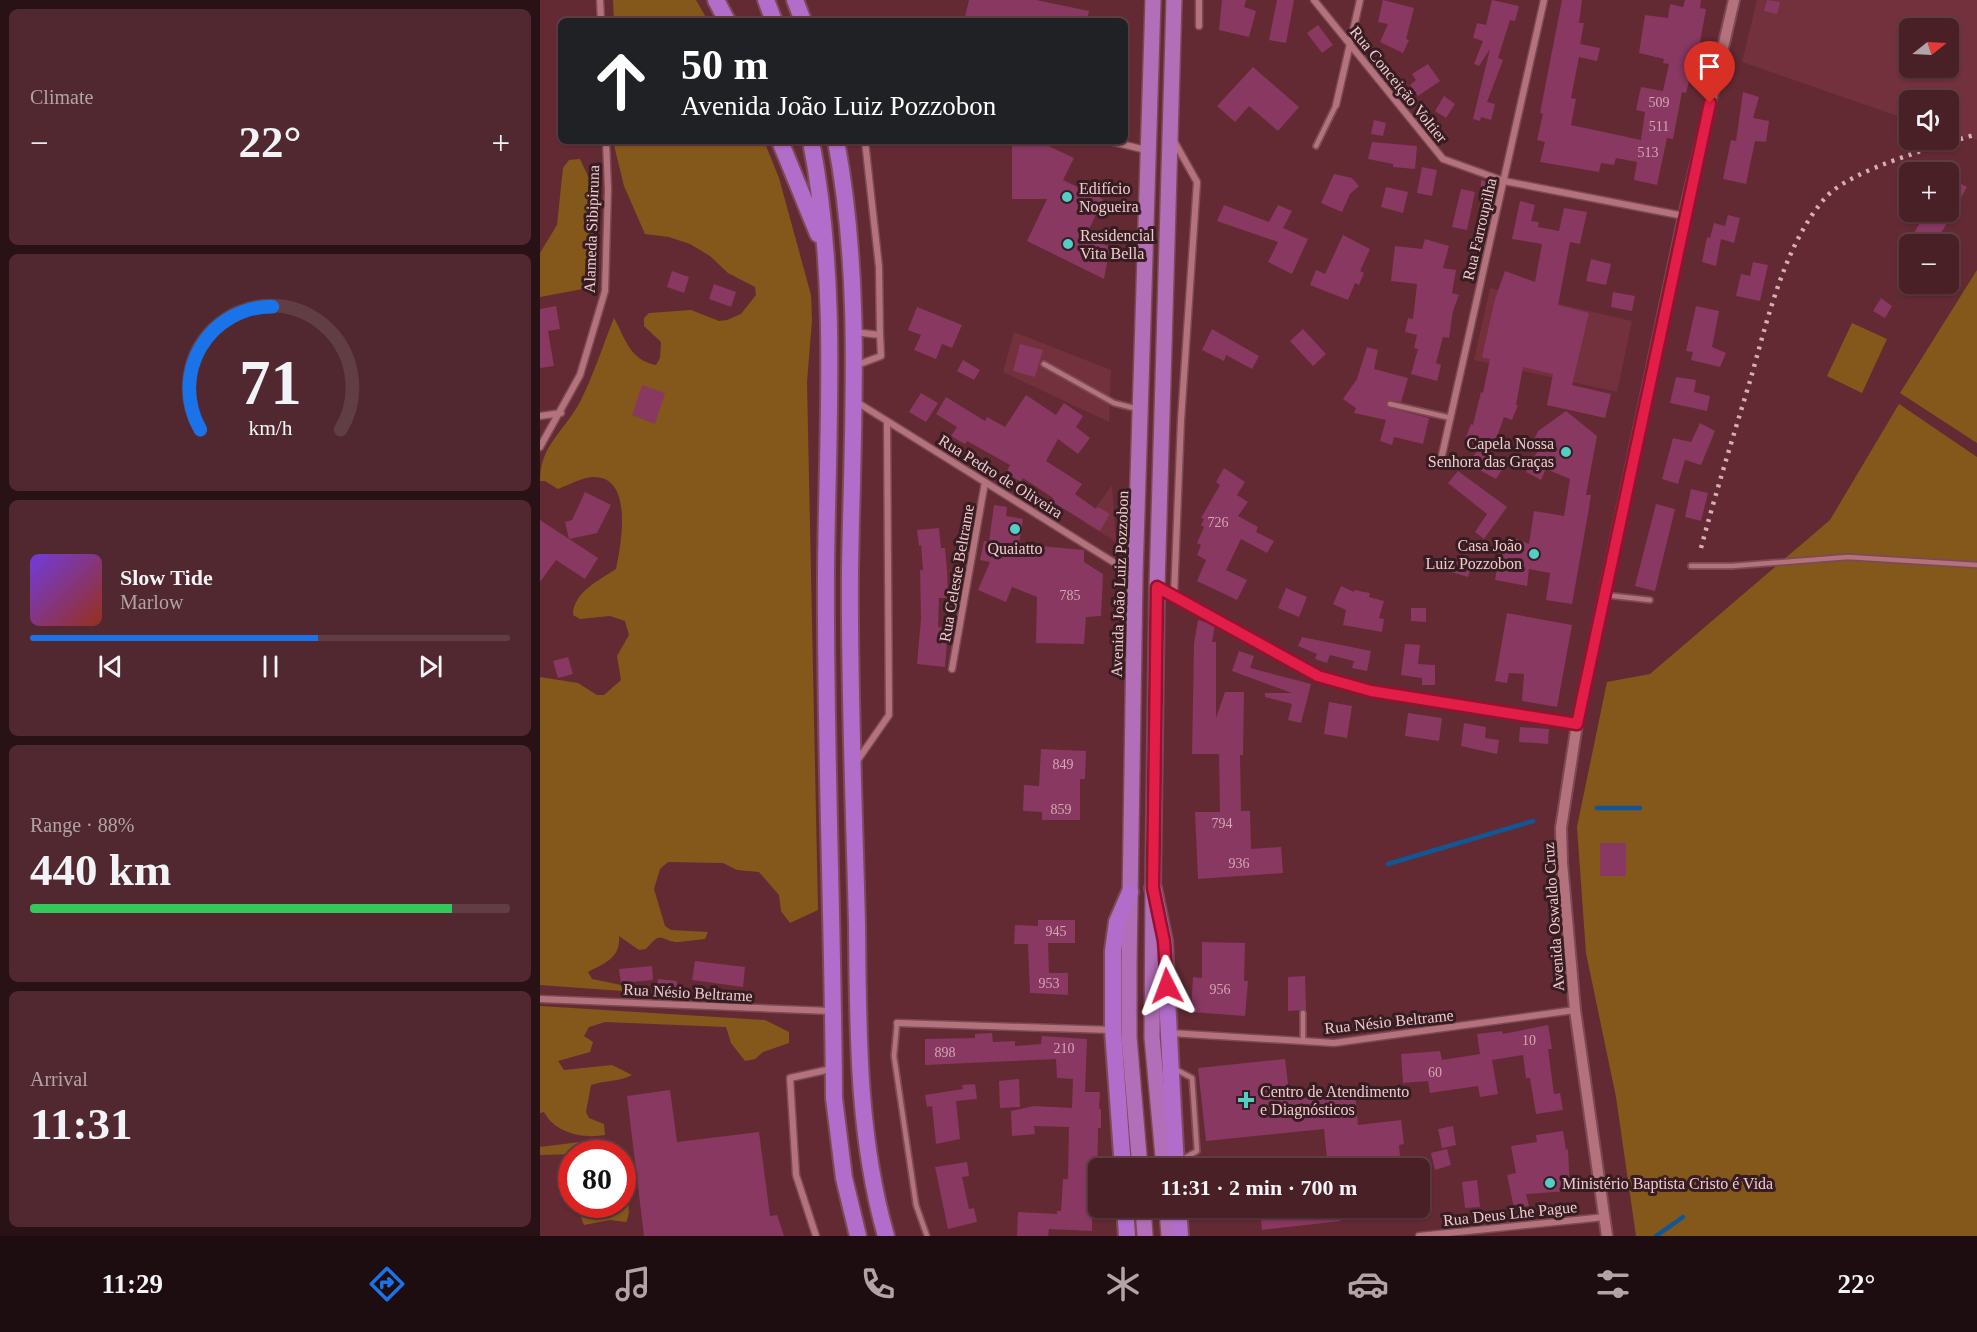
<!DOCTYPE html>
<meta charset="utf-8">
<style>
:root{--surface:#4a2027;--page:#51282f;--text:#f1f3f6;--muted:#b2a3a7;--line:#613e44;--accent:#1a73e8}
body{margin:0;font-family:Georgia,serif;background:var(--page);color:var(--text);height:100vh;display:flex;flex-direction:column;font-size:22px;white-space:nowrap}
*{box-sizing:border-box;margin:0}
p{font-size:20px;color:var(--muted)}
.icon{flex:none;width:33px;height:33px;fill:none;stroke:currentColor;stroke-width:2;stroke-linecap:round;stroke-linejoin:round}
.map{position:relative;flex:1;overflow:hidden}
.sheet{display:flex;flex-direction:column;gap:9px;padding:9px;background:#291215;width:540px}
.sheet>*{flex:none}
.guide{position:absolute;left:18px;top:18px;width:570px;height:126px;border-radius:9px;box-shadow:0 2px 4px #0004,0 0 0 2px var(--line);background:#202124;color:#fff;overflow:hidden}
.needle{width:39px;rotate:72deg}
.controls{position:absolute;left:1359px;top:18px;display:grid;gap:12px}
.controls a{display:grid;place-items:center;width:60px;height:60px;border-radius:9px;background:var(--surface);box-shadow:0 2px 4px #0004,0 0 0 2px var(--line);font-size:30px}
.speed{position:absolute;left:18px;top:1140px;display:flex;gap:12px;font-size:30px;font-weight:700;text-align:center}
.speed>*{display:grid;place-content:center;width:78px;height:78px;border-radius:50%;background:var(--surface);box-shadow:0 2px 4px #0004,0 0 0 2px var(--line);line-height:1}
.speed .limit{border:9px solid #d22;background:#fff;color:#111}
.pin{position:absolute;display:grid;place-items:center;width:51px;height:51px;color:#fff;margin:-62px -26px;border-radius:50% 50% 50% 0;rotate:-45deg;box-shadow:0 0 6px #0007}
.pin .icon{rotate:45deg}
.me{position:absolute;width:66px;margin:-33px;rotate:357deg;stroke-linejoin:round;filter:drop-shadow(0 0 4px #0008)}
.turn{display:flex;align-items:center;gap:21px;height:126px;padding:0 24px;font-size:27px}
.turn .icon{width:78px;height:78px;stroke-width:2.5}
.turn b{display:block;font-size:42px;line-height:51px}
.big{font-size:45px;font-weight:700;line-height:1.1}
.sheet .tile{flex:1;display:flex;flex-direction:column;justify-content:center;gap:9px;min-width:0;padding:0 21px;border-radius:9px;background:var(--page)}
.sheet .dial{align-items:center;gap:0}
.dial svg{height:156px;overflow:visible;fill:none;stroke:var(--line);stroke-width:7;stroke-linecap:round;text-anchor:middle}
.dial text{fill:var(--text);stroke:none}
.song{display:flex;align-items:center;gap:18px}
.cover{width:72px;height:72px;border-radius:9px;background:linear-gradient(135deg,hsl(260 70% 55%),hsl(10 70% 35%))}
.played{height:6px;border-radius:3px;background:linear-gradient(90deg,var(--accent) 60%,var(--line) 60%)}
.keys{display:flex;justify-content:space-around;direction:ltr}
.heat{display:flex;justify-content:space-between;align-items:center;font-size:33px;direction:ltr}
.charge{height:9px;border-radius:4px;background:linear-gradient(90deg,#34c759 88%,var(--line) 0)}
.trip{position:absolute;left:548px;top:1158px;width:342px;height:60px;border-radius:9px;background:var(--surface);box-shadow:0 2px 4px #0004,0 0 0 2px var(--line);font-weight:700;line-height:60px;text-align:center}
.dock{display:flex;height:96px;justify-content:space-around;align-items:center;background:#1e0d10;color:var(--muted)}
.dock .icon{width:42px;height:42px}
.dock .on{color:var(--accent)}
.dock b{font-size:27px;color:var(--text)}
main{display:flex;flex:1;min-height:0}
.map>svg:first-child{display:block}
</style>
<main>
<section class="sheet">
<div class="tile"><p>Climate</p>
<div class="heat"><a>−</a><b class="big">22°</b><a>+</a></div>
</div>
<div class="tile dial"><svg viewBox="0 0 100 80">
<path d="M14 69A42 42 0 1 1 86 69"/>
<path d="M14 69A42 42 0 0 1 51 6" stroke="#1a73e8"/>
<text x="50" y="56" font-size="32" font-weight="700">71</text>
<text x="50" y="72" font-size="11">km/h</text>
</svg></div>
<div class="tile">
<div class="song"><i class="cover"></i><div><b>Slow Tide</b><p>Marlow</p></div></div>
<div class="played"></div>
<div class="keys"><svg class="icon" aria-label="previous" viewBox="0 0 24 24"><path d="M18 5L8 12l10 7zM5 5v14"/></svg><svg class="icon" aria-label="pause" viewBox="0 0 24 24"><path d="M8 5v14M16 5v14"/></svg><svg class="icon" aria-label="next" viewBox="0 0 24 24"><path d="M6 5l10 7-10 7zM19 5v14"/></svg></div>
</div>
<div class="tile"><p>Range · 88%</p><b class="big">440 km</b><div class="charge"></div></div>
<div class="tile"><p>Arrival</p><b class="big">11:31</b></div>
</section>
<div class="map">
<svg width="1437" height="1236" viewBox="0 0 1437 1236">
<rect width="100%" height="100%" fill="#632a34"/>
<path fill="#72313d" fill-rule="evenodd" d="M1217 0H1437V140L1409 133 1408 100H1370L1369 120 1202 62ZM1370 28H1408V68H1370Z
M950 288 1092 321 1077 392 934 360Z
M474 332 571 370 569 422 463 372Z
M572 485 576 542 545 523Z"/>
<path fill="#84581b" d="M73 0H156L168 21H74Z
M73 141H224L239 178 271 295 272 320 267 382 278 910 250 923 241 911 239 895 219 872 197 870 183 863 128 862 120 869 114 889 125 926 131 930 168 932 165 939C156 940 148 941 139 942 120 942 123 928 106 949L99 950 79 936C81 958 65 963 48 972L52 979 81 985 83 991 0 985V677L38 683 57 695H64L81 680 77 656 89 635 85 621 70 616 40 619 33 615C33 592 60 580 76 569 81 545 94 477 54 477 43 477 28 485 18 489L5 481H0C0 444 26 430 41 400 54 374 63 345 74 318 86 340 90 360 116 365L120 358 121 342 104 326V318L109 313 151 310 179 321 187 320 201 314 216 295 215 287 188 273 170 256 150 244 129 237 105 234 84 186Z
M40 159 53 187 54 273 48 288 0 297V253L17 225 23 168 29 160Z
M1437 270V443L1360 393Z
M1312 323 1347 339 1322 393 1287 376Z
M1359 404 1437 457V1236H1096L1076 1097 1046 953 1037 827 1067 682 1110 674 1290 520Z
M0 1006 225 1020 249 1032V1043L223 1052 215 1059 205 1061 191 1043 186 1027 65 1022 49 1027 44 1036 53 1042 50 1052 18 1061 24 1070 72 1065 92 1075C79 1082 65 1080 51 1085L46 1112 49 1118 64 1124 65 1135C43 1139 15 1133 4 1112L0 1113Z
M40 1142C52 1146 68 1143 77 1153L0 1155V1147Z
M83 1175C85 1188 93 1210 86 1222L70 1220 44 1225 38 1210 41 1205 82 1204Z"/>
<g fill="none" stroke-linecap="round" stroke-linejoin="round">
<path stroke="#115795" stroke-width="4.5" d="M1057 808H1100
M848 864 993 821
M1116 1236 1143 1217"/>
</g>
<path fill="#883861" d="M429 0H496L549 11 547 21H424Z
M682 0H706L704 7 716 11 709 37 679 30Z
M737 0H754L746 43 729 40Z
M843 0 874 8 866 39 869 40 863 53 840 42 848 24 838 22Z
M952 0 979 6 975 21 970 20 958 58 963 60 947 102 955 104 951 120 941 117 940 121 933 119 950 49 939 66 934 64 943 41 933 38 937 23 946 25Z
M1022 0H1042L1039 23H1044L1040 44 1060 48 1057 61 1039 57 1031 98 1036 99 1031 125 1101 140 1105 112 1096 110 1101 87 1123 91 1129 64 1123 63 1124 59 1099 53 1105 15 1128 18 1130 4 1143 7 1145 0H1161L1160 8 1166 9 1155 69 1152 68 1146 93 1142 92 1133 139 1127 138 1117 185 1094 180 1097 162 1076 158 1074 165 1061 163 1059 172 1000 162 1005 142 997 140 1003 114 1000 113Z
M1227 0 1240 2 1237 14 1224 11Z
M778 25 793 45 782 53 767 33Z
M888 64 900 81 878 96 870 85 876 80 872 74Z
M713 67 759 107 738 131 709 106 695 122 677 106Z
M1203 92 1219 97 1213 118 1229 121 1226 142 1215 141 1206 184 1183 179 1191 140 1196 141Z
M904 96 915 104 906 118 895 111Z
M834 120 846 123 843 136 831 134Z
M472 141H498L534 158 523 180 563 199 546 236 570 247 564 279 487 241 507 199H472Z
M832 142 877 146 875 169 853 167V164L828 159Z
M882 167 897 170 892 196 877 193Z
M794 174 812 178 819 186 810 194 802 212 781 203Z
M1408 177 1427 187 1395 244 1374 233 1386 212H1408Z
M941 180 953 183 951 199 940 196Z
M846 187 868 192 863 213 841 207Z
M921 189 935 192 927 230 912 227Z
M980 201 995 205 991 221 999 222 998 227 1019 231 1024 208 1047 212 1040 244 1030 242 1018 305 1049 313 1032 385 1071 394 1065 418 1007 405 1013 374 983 367 976 405H978L972 420 964 417 949 459 963 468 956 479 927 463 942 446 925 440 931 424 933 425 941 392 943 393 950 359 942 357 955 299 965 271 995 282 1002 244 972 239Z
M684 205 729 222 738 205 752 211 743 228 768 239 752 274 728 262 738 242 677 221Z
M1188 215 1200 218 1194 243 1181 239 1176 266 1162 262 1167 237 1170 238 1174 223 1185 226Z
M803 235 830 249 820 271 824 273 819 285 815 283 808 300 770 285 776 270 785 274Z
M885 239 909 246 903 268 916 270 912 293 919 295 913 311 909 338 903 337 896 363 901 365 897 381 871 374 878 349 874 348 877 335 865 332 868 318 873 319 877 284 851 281 855 246 882 249Z
M1051 259 1071 264 1066 285 1046 281Z
M1213 262 1228 265 1220 301 1196 296 1201 274 1210 276Z
M132 271 149 277 144 293 127 287Z
M174 284 196 292 191 307 169 299Z
M1073 292 1095 296 1092 311 1071 307Z
M1341 298 1352 306 1345 318 1333 311Z
M16 306 20 329 8 331 14 366 0 368V309Z
M1156 306 1179 311 1172 347 1186 353 1180 367 1151 360 1153 352 1146 351Z
M377 307 422 325 412 348 402 344 396 359 374 350 381 335 368 330Z
M672 329 719 356 712 369 686 355 684 361 662 350Z
M763 329 786 354 773 366 750 341Z
M480 344 503 350 495 377 473 371Z
M827 347 838 350 834 369 868 378 861 402 849 400 846 405 849 408 889 418 883 444 854 437 852 445 840 441 846 420 814 413 816 408 803 399 817 379Z
M423 360 440 370 434 380 417 371Z
M1136 377 1156 380 1154 392 1170 396 1167 411 1130 403Z
M102 385 125 393 115 424 92 415Z
M381 393 398 403 386 422 369 412Z
M486 395 516 415 524 403 543 416 536 427 550 438 538 454 518 439 506 461 542 484 535 494 556 509 558 507 570 514 560 531 511 501 513 498 483 478 481 482 466 473 470 465 427 441 425 444 411 436 417 427 396 414 406 397 445 421 447 417 465 427Z
M1026 411 1057 436 1046 495H1051L1048 514 1032 604 1006 600 1010 573 989 569 987 586 955 580 958 563 970 536 989 544 994 511 1024 516 1030 479 1006 469 1001 480 986 472 1002 443 991 446 998 431Z
M1160 423 1175 431 1161 465 1145 460 1138 484 1122 479 1133 438 1151 442Z
M684 468 705 482 697 495 708 502 698 516 718 527 716 532 734 541 727 553 701 539 686 570 707 580 697 600 657 581 666 560 657 555 661 545 657 543 664 527 661 525 664 519 661 518 680 485 676 482Z
M918 471 967 507 944 539 935 532 947 514 908 483Z
M1151 489 1168 493 1161 521 1145 517Z
M45 492 71 505 57 533 29 539 25 522 32 520Z
M1116 504 1135 509 1115 591 1095 586Z
M454 505 467 507 466 516 483 519 479 544 544 550V562L563 574 561 616 546 617 544 644 496 643 497 597 472 587 466 602 438 590 450 562 440 560 444 541 449 542Z
M0 520 58 558 45 579 16 560 0 582Z
M399 528 401 548H405L407 570 408 598H399L398 627 408 629 405 667 377 664 381 619 380 570H383L381 545 379 546 377 530Z
M916 557 933 563 928 577 911 572Z
M801 586 814 592V590L830 593 829 597 844 601 839 618 844 619 842 632 803 625 806 610 793 604Z
M746 588 767 597 759 617 738 608Z
M871 608H886V622L871 621Z
M967 613 1032 625 1017 707 982 701 984 674 969 673 967 683 955 681Z
M658 620 675 625 672 642H676V718L685 692H704L703 755H700L701 811H710L711 849 741 847 743 873 658 879 655 812H680L679 754H652L654 644Z
M762 637 831 651 827 671 812 668 814 661 790 655 787 663 775 659 777 654 758 646Z
M865 644 880 645 878 664 895 665V685H882V678L861 675Z
M699 651 714 656 710 668 771 684 761 723 748 720 752 704 725 697V693H752L692 671Z
M28 657 33 674 18 678 13 661Z
M789 702 812 706 807 738 784 734Z
M868 713 902 718 899 741 865 736Z
M924 723 946 727 945 738 959 740 957 754 921 746Z
M980 727 1009 729 1008 744 979 742Z
M501 749 546 751 545 779H540V820H502V812L483 811 484 785 499 786Z
M1060 843H1086V876H1060Z
M498 920H535V943H508L509 973H528V995L490 993 488 944H474L475 925 498 926Z
M662 942 705 943 704 981H708L705 1016 651 1012 653 977 662 978Z
M155 961 205 967 203 987 152 980Z
M112 966 113 980 81 983 79 969Z
M765 976 766 1010 748 1011V977Z
M118 979 137 981 136 994 117 992Z
M1008 1025 1012 1049H1008L1014 1094 1020 1093 1023 1110 996 1114 990 1078H986L983 1055 952 1060 958 1094 940 1097 938 1086 890 1093 888 1081 863 1083 861 1054 900 1051 902 1060 940 1054 937 1034 962 1031 963 1034Z
M452 1033 453 1042 475 1041V1046L501 1044 502 1036 547 1039 545 1092H560L559 1109H561V1128H558L557 1203 552 1202V1231L509 1229 508 1236H477L478 1212 517 1214V1211H521L523 1179H528L529 1127 494 1126 495 1134 472 1136 471 1111 494 1106 532 1108 533 1079 517 1078 516 1059 385 1065V1039L435 1038V1034Z
M745 1059 750 1100 815 1092 818 1125 861 1120 864 1144 859 1145 861 1168H762V1160L787 1158 784 1129 666 1141 658 1068Z
M479 1079 480 1107 460 1108 459 1081Z
M435 1084 437 1099 416 1101 420 1139 396 1144 392 1106 387 1107 385 1095 423 1089 422 1085Z
M130 1090 137 1142 219 1132 230 1216 237 1215 244 1236H104L87 1096Z
M913 1126 916 1145 902 1148 898 1129Z
M1023 1131 1026 1150 1028 1149 1030 1191 986 1194 989 1206 974 1208 967 1175 976 1173 971 1146 997 1142 996 1135Z
M907 1149 911 1165 895 1170 891 1153Z
M427 1162 429 1176 422 1177 429 1209 434 1208 437 1222 408 1229 395 1167Z
M937 1180 940 1207 925 1208 922 1182Z
M720 1208H799L801 1221 722 1230Z"/>
<g fill="none" stroke-linecap="round" stroke-linejoin="round">
<g stroke="#7b4a55" stroke-width="8">
<path id="service" d="M776 146 796 105
M504 364 574 403 598 409
M850 404 911 418
M1151 566H1192L1308 557 1437 565
M1065 595 1110 600
M357 1023 354 1056 376 1205 387 1236
M763 1041V1013
M635 1069 652 1078 657 1151 638 1162"/>
</g>
<g stroke="#7b4a55" stroke-width="9">
<path id="minor" d="M60 0 61 21
M659 0V26
M774 0 903 159 964 181 1144 216
M796 105 820 0
M325 141 339 267 340 335
M569 141 606 150
M634 141 657 182 641 420 634 596
M314 332 340 335 341 356 317 365
M315 401 594 575
M0 416 21 413
M0 447 40 375 65 291 68 189 66 141
M900 464 1004 0
M619 587 778 676 831 691 1037 724
M412 669 445 482
M317 761 349 715 347 421
M0 999 290 1011
M357 1023 572 1030
M630 1033 794 1043 1035 1010
M276 1236 256 1175 250 1078 291 1069
M879 1236 1065 1217"/>
</g>
<g stroke="#7b4a55" stroke-width="14">
<path id="tertiary" d="M1067 1236 1035 1010 1022 863 1021 828 1037 724 1144 216 1194 0"/>
</g>
<g stroke="#7b4a55" stroke-width="18">
<path id="primary" d="M600 1168 589 1037V965L595 575 613 0
M624 1168 612 1037 613 888 617 587 634 0
M603 1208 605 1236
M627 1208 629 1236"/>
</g>
<g stroke="#7b4a55" stroke-width="20">
<path id="trunk" d="M176 0 187 21
M226 0 234 21
M255 0 263 21
M240 141 278 234
M271 141C299 283 287 430 286 573 285 748 293 923 294 1098L304 1178 318 1236
M296 141C323 282 312 428 310 571 309 688 314 806 317 924 318 1028 317 1135 346 1236
M613 888 624 941 636 1168
M583 1168 573 1030V951L577 922 590 892
M585 1208 587 1236
M638 1208 640 1236"/>
</g>
<use href="#service" stroke="#b4737c" stroke-width="4.5"/>
<use href="#minor" stroke="#b4737c" stroke-width="6"/>
<use href="#tertiary" stroke="#b4737c" stroke-width="10"/>
<use href="#primary" stroke="#b26eb7" stroke-width="15"/>
<use href="#trunk" stroke="#b26cca" stroke-width="16"/>
<path stroke="#d6aeb3" stroke-width="4.5" stroke-dasharray="3 6" stroke-linecap="butt" d="M1161 548C1176 492 1193 437 1210 381 1227 322 1244 244 1286 197 1313 168 1399 146 1437 134"/>
</g>
<g fill="none" stroke-linecap="round" stroke-linejoin="round">
<g stroke="#92132f" stroke-width="15">
<path id="route" d="M627 986 624 941 613 888 617 587 778 676 831 691 1037 724 1170 103"/>
</g>
<use href="#route" stroke="#e11d48" stroke-width="10"/>
</g>
<g fill="#54cdc7" stroke="#371d21" stroke-width="2">
<circle cx="527" cy="197" r="6"/>
<circle cx="528" cy="244" r="6"/>
<circle cx="1026" cy="452" r="6"/>
<circle cx="475" cy="529" r="6"/>
<circle cx="994" cy="554" r="6"/>
<path d="M703 1091h6v6h6v6h-6v6h-6v-6h-6v-6h6z"/>
<circle cx="1010" cy="1183" r="6"/>
</g>
<g text-anchor="middle" stroke-width="6" stroke-linejoin="round" paint-order="stroke">
<g font-size="14" fill="#d5a6b3">
<text x="1119" y="107">509</text>
<text x="1119" y="131">511</text>
<text x="1108" y="157">513</text>
<text x="678" y="527">726</text>
<text x="530" y="600">785</text>
<text x="523" y="769">849</text>
<text x="521" y="814">859</text>
<text x="682" y="828">794</text>
<text x="699" y="868">936</text>
<text x="516" y="936">945</text>
<text x="509" y="988">953</text>
<text x="680" y="994">956</text>
<text x="989" y="1045">10</text>
<text x="524" y="1053">210</text>
<text x="405" y="1057">898</text>
<text x="895" y="1077">60</text>
</g>
<g font-size="16" fill="#efcace" stroke="#371d21">
<text transform="translate(859 84) rotate(51)" y="6">Rua Conceição Voltier</text>
<text transform="translate(51 229) rotate(-88)" y="6">Alameda Sibipiruna</text>
<text transform="translate(939 229) rotate(-77)" y="6">Rua Farroupilha</text>
<text transform="translate(461 476) rotate(32)" y="6">Rua Pedro de Oliveira</text>
<text transform="translate(416 573) rotate(-80)" y="6">Rua Celeste Beltrame</text>
<text transform="translate(579 584) rotate(-88)" y="6">Avenida João Luiz Pozzobon</text>
<text transform="translate(1013 917) rotate(-94)" y="6">Avenida Oswaldo Cruz</text>
<text transform="translate(148 992) rotate(3)" y="6">Rua Nésio Beltrame</text>
<text transform="translate(849 1021) rotate(-6)" y="6">Rua Nésio Beltrame</text>
<text transform="translate(970 1213) rotate(-6)" y="6">Rua Deus Lhe Pague</text>
</g>
<g font-size="16" fill="#efcace" stroke="#371d21" text-anchor="start">
<text x="539" y="194">Edifício<tspan x="539" dy="18">Nogueira</tspan></text>
<text x="540" y="241">Residencial<tspan x="540" dy="18">Vita Bella</tspan></text>
<text x="1014" y="449" text-anchor="end">Capela Nossa<tspan x="1014" dy="18">Senhora das Graças</tspan></text>
<text x="982" y="551" text-anchor="end">Casa João<tspan x="982" dy="18">Luiz Pozzobon</tspan></text>
<text x="475" y="554" text-anchor="middle">Quaiatto</text>
<text x="720" y="1097">Centro de Atendimento<tspan x="720" dy="18">e Diagnósticos</tspan></text>
<text x="1022" y="1189">Ministério Baptista Cristo é Vida</text>
</g>
</g>
</svg>
<div class="controls">
<a><svg class="needle" viewBox="-14 -14 28 28"><path d="M0-13l5 13h-10z" fill="#e53935"/><path d="M0 13l5-13h-10z" fill="#b2a3a7"/></svg></a>
<a><svg class="icon" aria-label="sound" viewBox="0 0 24 24"><path d="M4 9h4l5-4v14l-5-4H4zM17 9q2 3 0 6"/></svg></a>
<a>+</a>
<a>−</a>
</div>
<div class="speed"><div class="limit">80</div></div>
<div class="pin" style="left:1170px;top:103px;background:#d93025"><svg class="icon" aria-label="arrive" viewBox="0 0 24 24"><path d="M6 21V4h12l-3 4 3 4H6"/></svg></div>
<svg class="me" style="left:627px;top:986px" viewBox="-20 -20 40 40"><path d="M0-17L14 15 0 8-14 15z" fill="#e11d48" stroke="#fff" stroke-width="4"/></svg>
<div class="trip">11:31 · 2 min · 700 m</div>
<div class="guide">
<div class="turn"><svg class="icon" aria-label="ahead" viewBox="0 0 24 24"><path d="M12 20V5M6 11l6-6 6 6"/></svg><div><b>50 m</b>Avenida João Luiz Pozzobon</div></div>
</div>
</div>
</main>
<nav class="dock">
<b>11:29</b>
<svg class="icon on" aria-label="directions" viewBox="0 0 24 24"><path d="M12 3l9 9-9 9-9-9zM9 14v-3h6M13 9l2 2-2 2"/></svg>
<svg class="icon" aria-label="music" viewBox="0 0 24 24"><path d="M9 18V5l10-2v13"/><circle cx="6" cy="18" r="3"/><circle cx="16" cy="16" r="3"/></svg>
<svg class="icon" aria-label="phone" viewBox="0 0 24 24"><path d="M5 4h4l2 5-3 2q2 4 5 5l2-3 5 2v4C11 20 4 13 5 4z"/></svg>
<svg class="icon" aria-label="climate" viewBox="0 0 24 24"><path d="M12 3v18M4 7l16 10M4 17L20 7"/></svg>
<svg class="icon" aria-label="car" viewBox="0 0 24 24"><path d="M5 17H2v-5l4-1 3-4h7l3 4 3 1v5h-3M9 17h6M6 11h13"/><circle cx="7" cy="17" r="2"/><circle cx="17" cy="17" r="2"/></svg>
<svg class="icon" aria-label="filters" viewBox="0 0 24 24"><path d="M4 7h16M4 17h16"/><circle cx="9" cy="7" r="2"/><circle cx="15" cy="17" r="2"/></svg>
<b>22°</b>
</nav>
